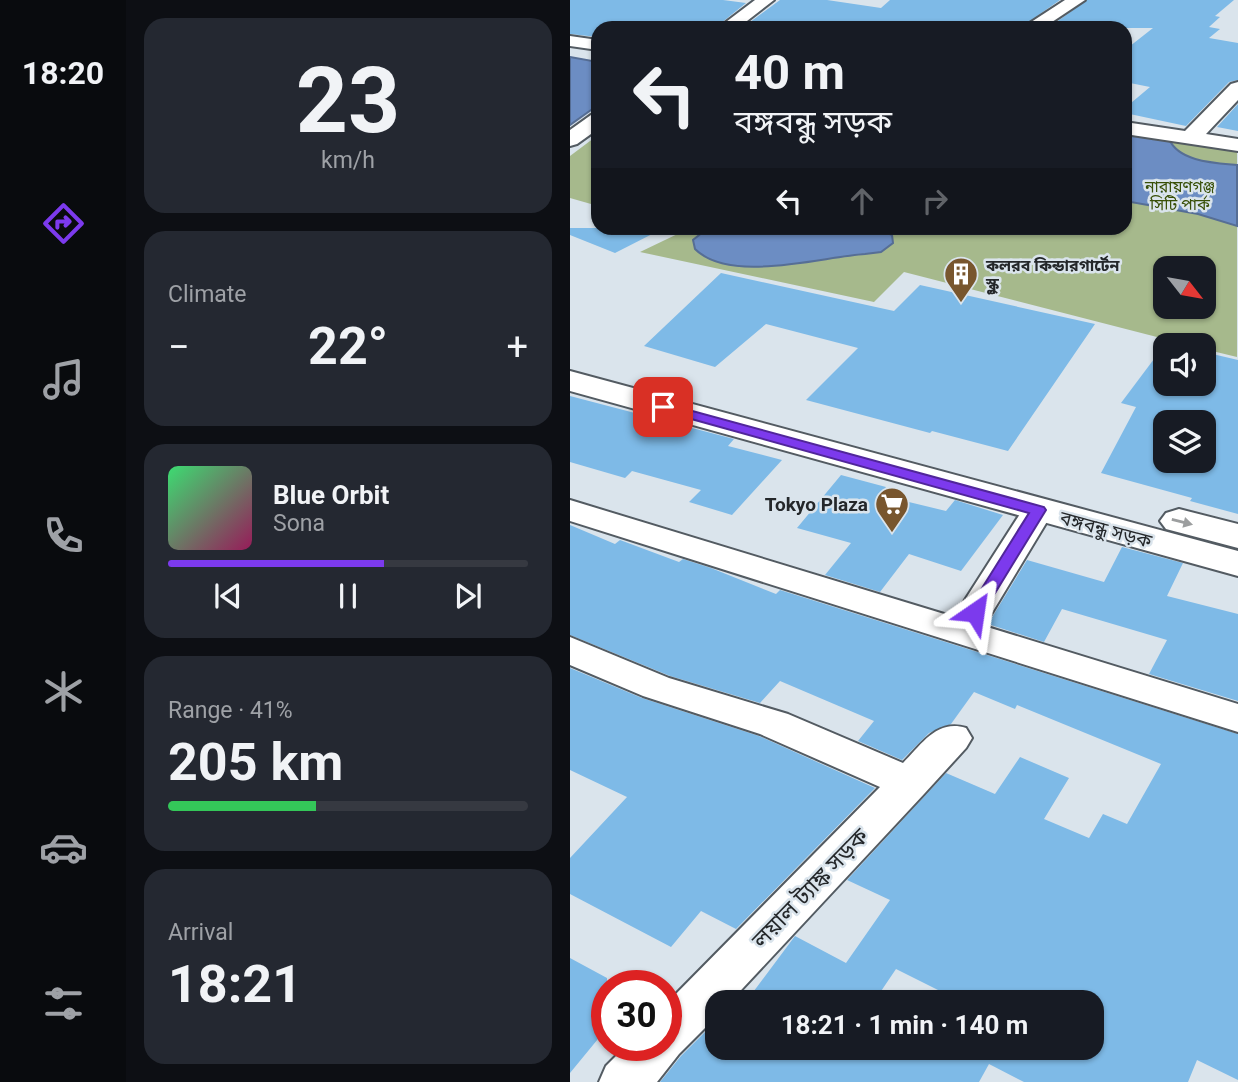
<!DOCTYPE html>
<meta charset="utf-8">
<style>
:root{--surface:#171b24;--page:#242831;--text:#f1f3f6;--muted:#9ea1a6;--line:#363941;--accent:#7c3aed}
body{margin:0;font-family:Roboto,"Noto Sans Bengali",sans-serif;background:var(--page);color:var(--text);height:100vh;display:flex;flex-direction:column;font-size:26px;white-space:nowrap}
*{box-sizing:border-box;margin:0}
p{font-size:23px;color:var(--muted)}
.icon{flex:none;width:38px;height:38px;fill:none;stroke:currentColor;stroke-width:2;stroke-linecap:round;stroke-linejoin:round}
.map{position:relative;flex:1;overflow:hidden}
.details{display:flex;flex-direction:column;gap:18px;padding:18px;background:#0d0f14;width:444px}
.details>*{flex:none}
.guide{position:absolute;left:21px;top:21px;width:541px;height:214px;border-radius:21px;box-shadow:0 2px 5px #0004;background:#171b24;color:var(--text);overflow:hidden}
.needle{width:46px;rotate:121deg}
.controls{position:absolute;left:583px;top:256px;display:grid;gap:14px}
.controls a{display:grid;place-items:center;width:63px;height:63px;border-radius:14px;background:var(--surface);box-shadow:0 2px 5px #0004;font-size:35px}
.speed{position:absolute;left:21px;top:970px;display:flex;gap:14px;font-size:35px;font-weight:700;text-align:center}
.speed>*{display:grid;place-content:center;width:91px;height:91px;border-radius:50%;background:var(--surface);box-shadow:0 2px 5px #0004;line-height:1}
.speed .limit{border:10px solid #d22;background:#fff;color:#111}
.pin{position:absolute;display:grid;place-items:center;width:60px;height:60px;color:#fff;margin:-30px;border-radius:14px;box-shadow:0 4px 10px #0006}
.me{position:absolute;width:77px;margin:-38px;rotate:32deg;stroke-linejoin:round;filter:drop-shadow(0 0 5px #0008)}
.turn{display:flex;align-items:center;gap:24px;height:147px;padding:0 28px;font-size:32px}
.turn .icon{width:91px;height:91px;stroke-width:2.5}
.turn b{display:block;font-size:49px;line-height:60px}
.lanes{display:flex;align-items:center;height:66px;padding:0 28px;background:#0003;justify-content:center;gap:35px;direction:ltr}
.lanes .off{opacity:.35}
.big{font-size:52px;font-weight:700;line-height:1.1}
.details .card{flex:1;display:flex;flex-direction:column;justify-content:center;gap:10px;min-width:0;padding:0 24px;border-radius:21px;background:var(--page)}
.details .dial{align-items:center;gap:0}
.dial b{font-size:91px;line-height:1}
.song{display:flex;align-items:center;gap:21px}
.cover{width:84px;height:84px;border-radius:10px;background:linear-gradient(135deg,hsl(140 70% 55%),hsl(330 70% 35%))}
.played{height:7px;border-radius:4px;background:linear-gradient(90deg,var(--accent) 60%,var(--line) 60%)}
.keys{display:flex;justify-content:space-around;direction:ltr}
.heat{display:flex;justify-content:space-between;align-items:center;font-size:38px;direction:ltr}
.charge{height:10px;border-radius:5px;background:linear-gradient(90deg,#34c759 41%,var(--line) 0)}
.trip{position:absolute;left:135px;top:990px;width:399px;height:70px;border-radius:21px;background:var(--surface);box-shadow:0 2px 5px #0004;font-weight:700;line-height:70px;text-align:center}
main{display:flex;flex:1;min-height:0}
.tab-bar{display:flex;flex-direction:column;width:126px;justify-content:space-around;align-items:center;background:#090b0e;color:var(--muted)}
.tab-bar .icon{width:49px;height:49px}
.tab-bar .on{color:var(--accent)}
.tab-bar b{font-size:32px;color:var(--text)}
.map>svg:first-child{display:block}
</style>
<main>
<nav class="tab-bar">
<b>18:20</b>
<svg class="icon on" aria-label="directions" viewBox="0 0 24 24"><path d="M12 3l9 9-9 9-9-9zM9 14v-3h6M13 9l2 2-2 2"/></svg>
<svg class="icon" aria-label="music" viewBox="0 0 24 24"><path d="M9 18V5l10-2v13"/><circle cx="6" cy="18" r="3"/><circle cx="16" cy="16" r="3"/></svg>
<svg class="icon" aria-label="phone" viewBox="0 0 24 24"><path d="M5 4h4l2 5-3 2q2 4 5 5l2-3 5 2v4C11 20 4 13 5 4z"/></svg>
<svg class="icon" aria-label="climate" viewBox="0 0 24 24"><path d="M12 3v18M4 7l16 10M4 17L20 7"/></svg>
<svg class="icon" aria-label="car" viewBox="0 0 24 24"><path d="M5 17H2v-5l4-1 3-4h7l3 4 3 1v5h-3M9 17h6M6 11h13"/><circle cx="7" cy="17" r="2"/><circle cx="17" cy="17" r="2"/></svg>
<svg class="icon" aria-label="filters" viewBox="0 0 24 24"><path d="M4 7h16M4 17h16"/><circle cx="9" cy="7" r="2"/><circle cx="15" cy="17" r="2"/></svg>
</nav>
<section class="details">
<div class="card dial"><b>23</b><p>km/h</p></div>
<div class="card"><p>Climate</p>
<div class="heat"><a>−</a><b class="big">22°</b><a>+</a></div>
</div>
<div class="card">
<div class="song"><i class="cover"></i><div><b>Blue Orbit</b><p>Sona</p></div></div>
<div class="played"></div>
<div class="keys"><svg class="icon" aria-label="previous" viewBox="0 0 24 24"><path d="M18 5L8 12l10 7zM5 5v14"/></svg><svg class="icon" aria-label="pause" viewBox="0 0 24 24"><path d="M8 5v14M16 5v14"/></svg><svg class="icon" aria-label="next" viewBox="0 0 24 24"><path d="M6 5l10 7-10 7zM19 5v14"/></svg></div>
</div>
<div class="card"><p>Range · 41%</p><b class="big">205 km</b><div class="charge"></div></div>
<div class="card"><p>Arrival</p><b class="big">18:21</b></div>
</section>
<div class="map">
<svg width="668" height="1082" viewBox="0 0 668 1082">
<rect width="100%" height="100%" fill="#dae4ec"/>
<path fill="#a6b98c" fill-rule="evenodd" d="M555 129 667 146V357L634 349V345H618L334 272 304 302 70 252 120 228H555ZM595 268H634V306H595Z
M28 135V206L0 198V156Z"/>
<path fill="#6c8dc3" stroke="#566e95" stroke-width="2" d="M0 57 28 62V105L0 125Z
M555 133 599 139C609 162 645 163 667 165V226L628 214 555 201Z
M138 228H307L322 235 323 243 311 252 295 254C250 257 160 284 125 249L123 240Z"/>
<path fill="#7ebae7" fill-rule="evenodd" d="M0 0H153L176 3 145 28H28V37L0 34Z
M210 0H257L311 8 320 0H490L450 28H172Z
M517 0H664L645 16 650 17 639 27 650 29 639 38 668 43V80L659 82 616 126 555 113V108L580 87 555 82V50L583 28H478Z
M668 104V131L647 127Z
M0 228H94L45 253 0 235Z
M151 273 324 311 350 285 525 324 438 451 362 431 360 433 236 400 288 348 196 324 145 367 74 346Z
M596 343 605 345H595V383H634V352L668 360V514L620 501 622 498 531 473 566 407 551 403ZM595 422H634V460H595Z
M0 396 164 439 158 446 212 460 162 515 119 502 131 490 62 471 55 478 0 462Z
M271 475 316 487 310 495 376 511 385 500 433 515 391 571 339 554 310 592 255 575 281 543 227 528Z
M0 525 45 544 50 540 109 562 113 559 141 568 206 594 210 590 668 734V1080L627 1060 618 1082H454L419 1064 409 1082H90L111 1056 147 1020V1048H522V1003H394L326 969 303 1003H175L225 936 276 963 320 900 277 880 376 773 425 794 450 757 499 778 474 819 519 838 533 814 557 824 591 764 447 705 445 709 404 692 381 724 359 733 332 760 288 741 304 721 210 681 190 703 100 676 0 635Z
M552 547 613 563 597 596 668 614V701L579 674 597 640 492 609 474 642 418 624 457 560 534 582Z
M0 668 72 698 189 736 305 788 166 929 131 911 101 947 0 894V858L57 797 0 770Z
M0 958 37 978V1028L0 1073Z"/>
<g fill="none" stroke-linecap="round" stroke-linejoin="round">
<g stroke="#535b62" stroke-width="4">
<path id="street" d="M185 0H204L168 28H148Z
M495 0H515L473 28H452Z
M0 36 28 40V50L0 46Z
M668 82V100L636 134 668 139V151L555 134V122L615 131 661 84Z
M28 113V129L7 144 0 146V130L21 115Z
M0 500 384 617 457 503 468 500 479 503 484 510 414 626 668 704V732L0 521Z
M0 637 99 678 218 714 333 763C352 744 367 719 396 728L402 738 396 748 354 794 159 1003H147V1016L109 1054 87 1082H29L36 1066 57 1045H96V1004L310 787 190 734 73 696 0 665Z"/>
</g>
<g stroke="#535b62" stroke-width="4">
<path id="secondary" d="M0 371 668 551V576L0 391Z
M609 509 668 524V548L596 529 590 521 596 513Z"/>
</g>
<use href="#street" fill="#fff" fill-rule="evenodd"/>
<use href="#secondary" fill="#fff" fill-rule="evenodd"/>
</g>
<defs><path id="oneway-solid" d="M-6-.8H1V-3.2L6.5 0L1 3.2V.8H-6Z" transform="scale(1.75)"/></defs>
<use fill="#9c9e9f" href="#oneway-solid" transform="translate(612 522) rotate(14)"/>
<path fill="#7c3aed" stroke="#51269a" stroke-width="2" d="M93 403 474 507 476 510 411 616H399L397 612 459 513 89 410 86 407Z"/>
<defs>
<g id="building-pin" transform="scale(1.75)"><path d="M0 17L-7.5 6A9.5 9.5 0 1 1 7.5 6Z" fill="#78562e" stroke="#dae4ec"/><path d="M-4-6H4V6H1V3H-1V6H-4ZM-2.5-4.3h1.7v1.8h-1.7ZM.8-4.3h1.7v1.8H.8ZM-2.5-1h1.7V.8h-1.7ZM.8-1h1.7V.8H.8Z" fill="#fff"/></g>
<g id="supermarket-pin" transform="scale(1.75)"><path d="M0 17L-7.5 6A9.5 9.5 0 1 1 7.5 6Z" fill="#78562e" stroke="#dae4ec"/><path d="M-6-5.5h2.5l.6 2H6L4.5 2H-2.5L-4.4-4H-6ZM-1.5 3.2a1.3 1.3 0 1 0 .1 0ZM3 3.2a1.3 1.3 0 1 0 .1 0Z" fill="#fff"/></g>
</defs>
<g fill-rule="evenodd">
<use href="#building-pin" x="391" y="274"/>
<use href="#supermarket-pin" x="322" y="504"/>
</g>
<g text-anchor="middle" stroke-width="5" stroke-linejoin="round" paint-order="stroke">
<g font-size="16" fill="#384f07" stroke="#dae4ec">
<text x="610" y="192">নারায়ণগঞ্জ<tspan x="610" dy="18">সিটি পার্ক</tspan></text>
</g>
<g font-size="16" font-weight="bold" fill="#24272a" stroke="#dae4ec" text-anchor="start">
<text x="416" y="271">কলরব কিন্ডারগার্টেন<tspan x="416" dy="18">স্কুল</tspan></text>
</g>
<g font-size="19" font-weight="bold" fill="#24272a" stroke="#dae4ec" text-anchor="end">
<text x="298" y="511">Tokyo Plaza</text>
</g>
<g font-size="19" fill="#24272a" stroke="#dae4ec">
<text transform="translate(536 529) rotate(15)" y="7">বঙ্গবন্ধু সড়ক</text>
</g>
<g font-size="23" fill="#24272a" stroke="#dae4ec">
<text transform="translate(240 888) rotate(-46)" y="8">লয়াল ট্যাঙ্ক সড়ক</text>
</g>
</g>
</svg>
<div class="controls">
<a><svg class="needle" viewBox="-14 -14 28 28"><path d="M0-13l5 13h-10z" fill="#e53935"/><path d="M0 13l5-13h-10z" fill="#9ea1a6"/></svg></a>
<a><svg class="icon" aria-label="sound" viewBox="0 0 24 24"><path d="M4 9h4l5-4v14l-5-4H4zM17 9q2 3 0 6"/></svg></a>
<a><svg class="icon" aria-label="layers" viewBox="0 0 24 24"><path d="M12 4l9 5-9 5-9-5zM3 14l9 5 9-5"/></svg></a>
</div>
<div class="speed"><div class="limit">30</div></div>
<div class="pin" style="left:93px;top:407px;background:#d93025"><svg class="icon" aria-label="arrive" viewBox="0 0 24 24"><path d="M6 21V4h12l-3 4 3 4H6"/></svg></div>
<svg class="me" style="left:405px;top:612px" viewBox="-20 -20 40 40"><path d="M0-17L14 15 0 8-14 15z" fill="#7c3aed" stroke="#fff" stroke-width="4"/></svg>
<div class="trip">18:21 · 1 min · 140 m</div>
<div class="guide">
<div class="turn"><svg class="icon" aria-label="left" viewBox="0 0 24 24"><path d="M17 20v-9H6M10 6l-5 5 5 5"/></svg><div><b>40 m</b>বঙ্গবন্ধু সড়ক</div></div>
<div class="lanes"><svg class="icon" aria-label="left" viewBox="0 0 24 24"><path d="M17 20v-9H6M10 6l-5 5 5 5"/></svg><svg class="icon off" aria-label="ahead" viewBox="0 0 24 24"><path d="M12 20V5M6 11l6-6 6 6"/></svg><svg class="icon off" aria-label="right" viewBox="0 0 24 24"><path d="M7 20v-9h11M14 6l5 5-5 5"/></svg></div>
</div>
</div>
</main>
